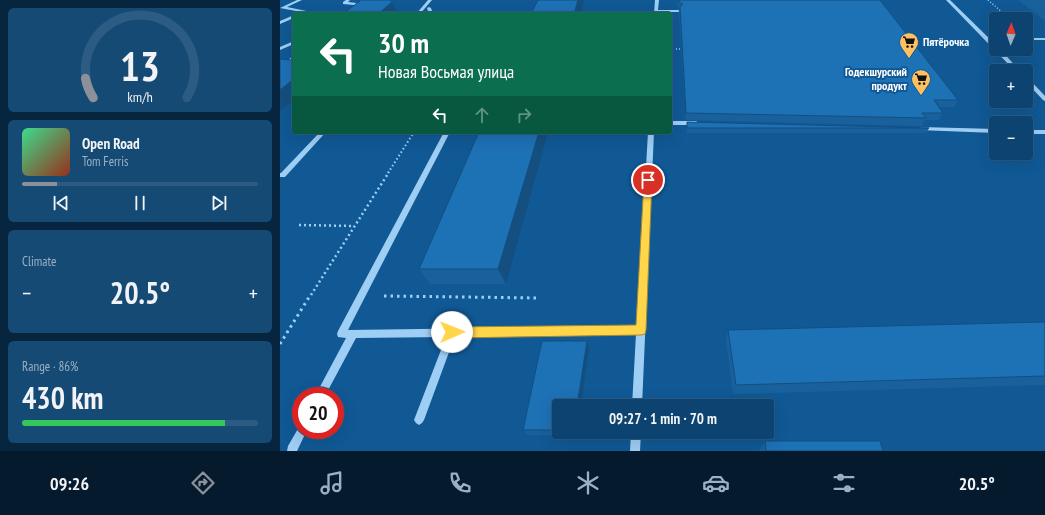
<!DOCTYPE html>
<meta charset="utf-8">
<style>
:root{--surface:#0c4370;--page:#154a75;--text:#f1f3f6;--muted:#9ab0c3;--line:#2c5c83;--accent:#8c9099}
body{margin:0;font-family:"PT Sans Narrow",sans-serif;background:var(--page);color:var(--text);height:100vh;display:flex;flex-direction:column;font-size:15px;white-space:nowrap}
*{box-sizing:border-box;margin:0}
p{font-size:13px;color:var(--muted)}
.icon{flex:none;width:22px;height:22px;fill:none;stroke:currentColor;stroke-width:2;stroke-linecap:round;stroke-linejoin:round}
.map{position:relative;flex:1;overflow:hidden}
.details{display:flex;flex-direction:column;gap:8px;padding:8px;background:#07253e;width:280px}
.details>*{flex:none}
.hud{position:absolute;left:12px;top:12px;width:380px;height:122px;border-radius:4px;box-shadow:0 4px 16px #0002,0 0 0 1px var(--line);background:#0b6e4f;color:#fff;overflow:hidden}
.needle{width:26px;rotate:2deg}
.buttons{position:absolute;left:709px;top:12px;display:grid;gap:8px}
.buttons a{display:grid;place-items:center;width:44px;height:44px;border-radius:4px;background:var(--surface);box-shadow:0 4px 16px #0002,0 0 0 1px var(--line);font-size:20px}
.speed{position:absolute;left:12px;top:387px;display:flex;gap:8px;font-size:20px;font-weight:700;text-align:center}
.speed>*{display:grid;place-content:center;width:52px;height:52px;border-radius:50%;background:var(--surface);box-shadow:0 4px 16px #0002,0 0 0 1px var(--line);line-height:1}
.speed .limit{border:6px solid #d22;background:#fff;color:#111}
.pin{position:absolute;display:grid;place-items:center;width:34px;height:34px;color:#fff;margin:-17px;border:2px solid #fff;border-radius:50%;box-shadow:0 1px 4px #0007}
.me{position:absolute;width:44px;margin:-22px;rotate:89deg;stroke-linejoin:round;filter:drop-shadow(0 0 3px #0008)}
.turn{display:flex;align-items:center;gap:14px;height:84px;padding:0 20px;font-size:18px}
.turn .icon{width:52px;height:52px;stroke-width:2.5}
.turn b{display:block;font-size:28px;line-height:34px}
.lanes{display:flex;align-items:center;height:38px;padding:0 20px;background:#0003;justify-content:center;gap:20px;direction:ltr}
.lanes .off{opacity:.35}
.big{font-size:30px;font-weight:700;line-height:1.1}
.details .widget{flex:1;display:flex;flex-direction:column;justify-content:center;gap:6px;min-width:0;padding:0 14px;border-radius:6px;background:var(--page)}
.details .dial{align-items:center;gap:0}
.dial svg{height:104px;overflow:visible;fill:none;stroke:var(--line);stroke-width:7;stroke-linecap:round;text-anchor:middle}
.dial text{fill:var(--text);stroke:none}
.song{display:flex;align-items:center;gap:12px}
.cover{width:48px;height:48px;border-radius:6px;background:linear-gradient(135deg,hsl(150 70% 55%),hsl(10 70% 35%))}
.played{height:4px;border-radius:2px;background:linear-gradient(90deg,var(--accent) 15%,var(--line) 15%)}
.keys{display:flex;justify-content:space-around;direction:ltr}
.heat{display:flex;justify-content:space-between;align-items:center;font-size:22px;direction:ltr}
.charge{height:6px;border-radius:3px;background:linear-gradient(90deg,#34c759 86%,var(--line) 0)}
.trip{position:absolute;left:272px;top:399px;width:222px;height:40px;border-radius:4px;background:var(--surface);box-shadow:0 4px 16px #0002,0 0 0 1px var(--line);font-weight:700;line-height:40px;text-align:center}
.menu{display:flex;height:64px;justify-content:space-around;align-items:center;background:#051b2d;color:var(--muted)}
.menu .icon{width:28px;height:28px}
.menu .current{color:var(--accent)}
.menu b{font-size:18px;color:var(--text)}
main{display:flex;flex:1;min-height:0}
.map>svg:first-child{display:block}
</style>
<main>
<section class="details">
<div class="widget dial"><svg viewBox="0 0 100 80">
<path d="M14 69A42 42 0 1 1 86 69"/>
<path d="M14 69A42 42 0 0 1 8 54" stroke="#8c9099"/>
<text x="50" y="56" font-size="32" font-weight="700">13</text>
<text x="50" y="72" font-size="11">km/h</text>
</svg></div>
<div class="widget">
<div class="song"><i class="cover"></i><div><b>Open Road</b><p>Tom Ferris</p></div></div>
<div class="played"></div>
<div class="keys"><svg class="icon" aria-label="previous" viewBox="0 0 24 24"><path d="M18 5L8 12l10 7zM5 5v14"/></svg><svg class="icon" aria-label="pause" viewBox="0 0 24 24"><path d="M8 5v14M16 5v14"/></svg><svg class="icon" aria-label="next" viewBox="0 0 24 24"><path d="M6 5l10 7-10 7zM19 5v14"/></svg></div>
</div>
<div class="widget"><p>Climate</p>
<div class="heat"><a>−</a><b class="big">20.5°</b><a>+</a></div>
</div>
<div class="widget"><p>Range · 86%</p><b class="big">430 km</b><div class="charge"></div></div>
</section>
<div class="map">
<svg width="765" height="451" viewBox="0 0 765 451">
<rect width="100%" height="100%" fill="#105995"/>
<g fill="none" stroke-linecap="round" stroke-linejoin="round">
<path stroke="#9ecef4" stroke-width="1.5" stroke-dasharray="1 2" stroke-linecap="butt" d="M708 0 730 19
M396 49H403"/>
<path stroke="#9ecef4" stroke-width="2" stroke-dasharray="1.5 2.5" stroke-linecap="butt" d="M108 173 134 132"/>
<path stroke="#9ecef4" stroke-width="2.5" stroke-dasharray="2 3" stroke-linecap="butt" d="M19 225 74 226
M31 295 109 172"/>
<path stroke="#9ecef4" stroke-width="3" stroke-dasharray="2.5 4" stroke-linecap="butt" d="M104 296 259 298
M0 344 31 294"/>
<path fill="#9ecef4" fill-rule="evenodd" d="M17 0H22L7 7 41 14H32L0 8Z
M66 0H70L68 2 85 4 87 5 85 6 63 4V2Z
M148 0H152L140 14H136Z
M375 0H379L378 10H399L401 11 399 12H378V14H374Z
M666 0H670L716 45V49H720L740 71H735Z
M149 7 151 8 153 14H149L147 8Z
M14 15V18L0 24V21Z
M746 38H765V40H746Z
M14 41V44L0 50V47Z
M12 57H14V60L0 69V66Z
M746 78H748L765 96V101L763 100 746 82Z
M390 121H416L419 123 416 125H390Z
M640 127 716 129V133L638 130 637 129Z
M746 130H765V134H746Z
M40 132H46L5 177H0V173H1Z
M164 132H170L68 330 357 326 368 132H374L362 406H352L356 334 175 336 144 420 142 423 139 425 136 423 134 420 166 337 76 338 45 396H35L66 338 58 337 57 334 58 331Z
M21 425V430H27L17 451H7L8 446 19 427Z
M351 432H361L360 451H350Z"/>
</g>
<path fill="#19619c" d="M398 0H600L678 100 674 107H659L663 113 659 120H645L642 126 406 120Z
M740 0H765V21L739 1Z
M407 122 649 128 646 133H407Z
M199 132 226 284H150L139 269Z
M765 322V385L453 394 446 340 448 330Z
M307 341 309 349 301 406H279V432H297V436L248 435 243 430Z
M485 441 603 451H479V450Z"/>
<path fill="#144f7f" d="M298 0H304L300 14H294Z
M112 2 117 12 115 14H98Z
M14 79V99L0 111V90Z
M259 132H268L226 284 218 269Z
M307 341 309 349 301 406H297Z
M294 432H297V436Z"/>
<path fill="#1d71b5" stroke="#144f7f" d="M81 0H110L112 2 98 14H63Z
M258 0H298L294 14H251Z
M399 0H600L678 100H654L663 113H642L646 118 406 113 400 7 403 4 399 2Z
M0 59 14 60V79L0 90Z
M407 122 649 128H407Z
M199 132H259L218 269H139Z
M765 322V376L456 385 448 330Z
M262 341H307L297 406H279V430H243Z
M485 441H600L603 451H486Z"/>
<path fill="#ffd54a" stroke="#a68a30" d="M368 177 372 180 366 330 365 334 361 335 172 338 168 336 167 332 168 329 172 327 356 325 364 180Z"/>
<defs>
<g id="supermarket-pin" transform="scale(1)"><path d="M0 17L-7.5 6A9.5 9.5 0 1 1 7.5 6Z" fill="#ffc061" stroke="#105995"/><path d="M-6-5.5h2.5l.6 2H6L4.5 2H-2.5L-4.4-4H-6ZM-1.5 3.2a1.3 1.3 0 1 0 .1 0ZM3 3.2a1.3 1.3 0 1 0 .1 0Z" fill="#111"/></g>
</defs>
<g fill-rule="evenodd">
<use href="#supermarket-pin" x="629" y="42"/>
<use href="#supermarket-pin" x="641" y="79"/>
</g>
<g text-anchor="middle" stroke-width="4" stroke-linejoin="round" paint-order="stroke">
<g font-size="12" font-weight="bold" fill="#fff" stroke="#105995" text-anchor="start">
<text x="643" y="46">Пятёрочка</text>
<text x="627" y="76" text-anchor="end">Годекшурский<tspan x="627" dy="14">продукт</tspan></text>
</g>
</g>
</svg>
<div class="buttons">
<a><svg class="needle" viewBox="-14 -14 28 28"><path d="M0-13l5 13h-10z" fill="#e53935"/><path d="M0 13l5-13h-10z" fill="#9ab0c3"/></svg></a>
<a>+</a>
<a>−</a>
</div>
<div class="speed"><div class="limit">20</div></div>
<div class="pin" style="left:368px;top:180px;background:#d93025"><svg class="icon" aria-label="arrive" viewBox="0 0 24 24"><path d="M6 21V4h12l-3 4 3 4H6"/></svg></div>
<svg class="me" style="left:172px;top:332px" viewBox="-20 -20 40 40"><circle r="19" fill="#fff"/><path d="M0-13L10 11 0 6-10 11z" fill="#ffd54a"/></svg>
<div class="trip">09:27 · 1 min · 70 m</div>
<div class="hud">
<div class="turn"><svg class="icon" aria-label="left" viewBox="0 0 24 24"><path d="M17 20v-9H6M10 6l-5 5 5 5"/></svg><div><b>30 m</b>Новая Восьмая улица</div></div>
<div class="lanes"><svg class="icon" aria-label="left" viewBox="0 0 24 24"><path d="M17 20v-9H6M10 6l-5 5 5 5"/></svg><svg class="icon off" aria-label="ahead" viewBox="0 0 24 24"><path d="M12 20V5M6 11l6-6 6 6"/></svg><svg class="icon off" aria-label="right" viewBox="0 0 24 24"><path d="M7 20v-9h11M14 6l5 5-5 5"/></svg></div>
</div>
</div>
</main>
<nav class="menu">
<b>09:26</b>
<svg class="icon current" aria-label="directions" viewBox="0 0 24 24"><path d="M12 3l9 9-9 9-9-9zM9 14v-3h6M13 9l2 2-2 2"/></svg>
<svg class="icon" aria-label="music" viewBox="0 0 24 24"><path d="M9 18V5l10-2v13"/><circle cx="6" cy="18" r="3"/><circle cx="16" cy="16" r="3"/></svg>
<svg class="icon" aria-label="phone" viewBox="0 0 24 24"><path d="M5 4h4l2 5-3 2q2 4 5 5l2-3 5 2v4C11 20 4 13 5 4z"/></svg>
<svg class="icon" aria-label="climate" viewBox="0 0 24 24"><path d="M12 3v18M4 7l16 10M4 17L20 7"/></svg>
<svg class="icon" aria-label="car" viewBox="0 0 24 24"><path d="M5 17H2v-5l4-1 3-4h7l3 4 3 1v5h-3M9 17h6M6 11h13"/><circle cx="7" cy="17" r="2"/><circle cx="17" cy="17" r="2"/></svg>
<svg class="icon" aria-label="filters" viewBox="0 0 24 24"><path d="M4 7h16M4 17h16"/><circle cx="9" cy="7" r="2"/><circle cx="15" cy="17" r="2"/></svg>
<b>20.5°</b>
</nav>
